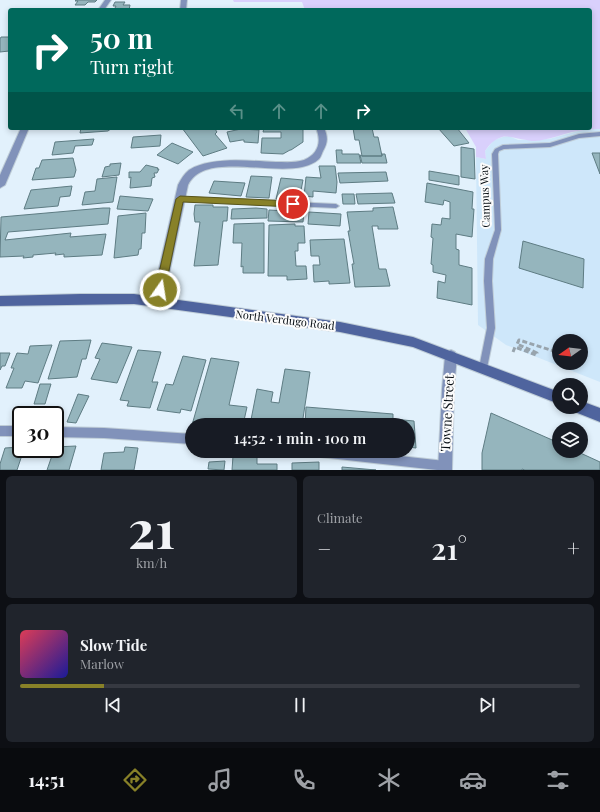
<!DOCTYPE html>
<meta charset="utf-8">
<style>
:root{--surface:#171b24;--page:#20242c;--text:#f1f3f6;--muted:#9ea1a6;--line:#363941;--accent:#888128}
body{margin:0;font-family:"Playfair Display",serif;background:var(--page);color:var(--text);height:100vh;display:flex;flex-direction:column;font-size:15px;white-space:nowrap}
*{box-sizing:border-box;margin:0}
p{font-size:13px;color:var(--muted)}
.icon{flex:none;width:22px;height:22px;fill:none;stroke:currentColor;stroke-width:2;stroke-linecap:round;stroke-linejoin:round}
.map{position:relative;height:470px;overflow:hidden}
.details{display:flex;flex-direction:column;gap:6px;padding:6px;background:#0d0f14;flex:1}
.details>*{flex:none}
.hud{position:absolute;left:8px;top:8px;width:584px;height:122px;border-radius:4px;box-shadow:0 2px 6px #0003;background:#00695c;color:#fff;overflow:hidden}
.needle{width:26px;rotate:256deg}
.controls{position:absolute;left:552px;top:334px;display:grid;gap:8px}
.controls a{display:grid;place-items:center;width:36px;height:36px;border-radius:50%;background:var(--surface);box-shadow:0 2px 6px #0003;font-size:20px}
.speed{position:absolute;left:12px;top:406px;display:flex;gap:8px;font-size:20px;font-weight:700;text-align:center}
.speed>*{display:grid;place-content:center;width:52px;height:52px;border-radius:50%;background:var(--surface);box-shadow:0 2px 6px #0003;line-height:1}
.speed .limit{border:2px solid #111;border-radius:6px;background:#fff;color:#111}
.pin{position:absolute;display:grid;place-items:center;width:34px;height:34px;color:#fff;margin:-17px;border:2px solid #fff;border-radius:50%;box-shadow:0 1px 4px #0007}
.me{position:absolute;width:44px;margin:-22px;rotate:13deg;stroke-linejoin:round;filter:drop-shadow(0 0 3px #0008)}
.turn{display:flex;align-items:center;gap:14px;height:84px;padding:0 16px;font-size:18px}
.turn .icon{width:52px;height:52px;stroke-width:2.5}
.turn b{display:block;font-size:28px;line-height:34px}
.lanes{display:flex;align-items:center;height:38px;padding:0 16px;background:#0003;justify-content:center;gap:20px;direction:ltr}
.lanes .off{opacity:.35}
.big{font-size:30px;font-weight:600;line-height:1.1}
.details .tile{flex:1;display:flex;flex-direction:column;justify-content:center;gap:6px;min-width:0;padding:0 14px;border-radius:6px;background:var(--page)}
.details .dial{align-items:center;gap:0}
.dial b{font-size:52px;line-height:1}
.song{display:flex;align-items:center;gap:12px}
.cover{width:48px;height:48px;border-radius:6px;background:linear-gradient(135deg,hsl(350 70% 55%),hsl(240 70% 35%))}
.played{height:4px;border-radius:2px;background:linear-gradient(90deg,var(--accent) 15%,var(--line) 15%)}
.keys{display:flex;justify-content:space-around;direction:ltr}
.heat{display:flex;justify-content:space-between;align-items:center;font-size:22px;direction:ltr}
.details .tiles{flex:1;display:grid;gap:6px;grid-template-columns:1fr 1fr}
.tile:last-child{grid-column:span 2}
.trip{position:absolute;left:185px;top:418px;width:230px;height:40px;border-radius:20px;background:var(--surface);box-shadow:0 2px 6px #0003;font-weight:600;line-height:40px;text-align:center}
.menu{display:flex;height:64px;justify-content:space-around;align-items:center;background:#090b0e;color:var(--muted)}
.menu .icon{width:28px;height:28px}
.menu .active{color:var(--accent)}
.menu b{font-size:18px;color:var(--text)}
.map>svg:first-child{display:block}
</style>
<div class="map">
<svg width="600" height="470" viewBox="0 0 600 470">
<rect width="100%" height="100%" fill="#e2f1fc"/>
<path fill="#cee7fa" fill-rule="evenodd" d="M586 129H600V382L506 345 478 325 476 157 486 159 485 151 494 140 503 137 509 136 518 140 549 139ZM559 341H581V363H559Z"/>
<path fill="#d9d0fc" d="M233 0H600V129C591 129 581 130 572 132 560 135 548 140 535 141 525 141 510 135 502 137 493 140 490 144 485 151L486 159 476 157V147L465 128H590V10H305L302 2H234Z"/>
<path fill="#95b5bd" stroke="#5e7c83" d="M76 0H97L95 2H88L85 5H75L78 1H75Z
M115 2H125L123 5H130L129 10H114L116 6H113Z
M1 37H10L9 51 0 52V39Z
M81 128H112L108 131 80 133Z
M182 128H216L215 129 217 132 215 134 227 148 203 156Z
M264 128H300L303 130V142L291 150H290L283 154 261 153 262 138H281V132H263Z
M353 128H372L374 137H378L382 156H362L359 140H355Z
M438 128H457L469 143 454 146Z
M241 129 259 130 258 143 244 142V140H242L230 142 227 132Z
M161 135 160 146 131 148 133 137Z
M94 139 92 145 75 146 73 153 52 155 55 142Z
M172 143 193 152 178 164 157 155Z
M461 147 474 149 475 179 461 177Z
M336 150H342V154H359L361 163H337Z
M592 153H600V174Z
M382 154H385L387 163H362L360 155 362 156H382Z
M73 158 76 170 74 177 32 180 36 168H39L42 160Z
M121 163 119 175 102 177 105 167 110 166V164Z
M146 165 158 168 157 169H159L157 173H154L155 177 152 178 151 186 130 188 131 177 129 178V172H140Z
M319 166H335L337 182 336 193 313 191V197L304 196 306 177 321 178Z
M429 171 459 176V185L429 180Z
M386 172 388 181 340 183 338 173Z
M251 176 272 177 269 198 246 197Z
M117 177 113 202 82 205 85 192 95 191 97 179Z
M281 178 303 180 299 201 276 199Z
M214 181 245 183 241 196 209 193Z
M427 183 473 192 472 209H474L472 237 456 234V249L459 250V265L472 268V305L437 298 438 281 445 283 446 275 433 272V265L431 264 433 238 431 237 432 224 441 225 442 218 450 219V202L444 200 443 205 425 202Z
M72 186 70 196 60 197 58 206 24 209 31 190Z
M392 193 395 203 358 204 356 194Z
M342 194H354L355 204H343Z
M120 196 153 199 148 211 117 209Z
M195 205H213V207H228L227 221H223L218 265 194 266 200 222H195L194 214Z
M393 207 398 229H378V226H372L379 269H386L390 286 355 287 352 264H354L348 231H350L347 212 373 211V208Z
M103 208H110L108 224 8 232 5 240 71 233 70 237 106 234 102 255 64 257V254L55 255 56 253 33 255V257L23 258 24 256 0 257 1 217Z
M256 208 267 209V218L231 219 232 209Z
M269 210 304 212 303 222 268 221Z
M309 212 341 214 340 226 308 224Z
M146 213 145 233H142L141 249H139L138 255 114 258 118 216Z
M264 223V273H243V266L241 267 242 243H233L234 224Z
M295 224V226H304L305 243H298V251H295L296 266H306L307 279 287 280V276H268L269 225Z
M344 239 350 283 329 284V281L314 282 313 265H320L319 256H311L310 240Z
M523 241 584 259 583 288 519 268Z
M91 340 86 359H82L77 377 48 379 60 341Z
M102 343 132 347 117 383 91 379 100 359 95 358Z
M52 345 38 383 25 381 22 388H6L14 368H11L17 353 28 354 30 346Z
M138 350 161 352 152 382H158L150 408 127 406 129 401 120 400Z
M0 353H10L5 366H2L0 370Z
M183 356 206 360 191 411 181 409 180 413 157 410 166 384 173 385Z
M211 358 239 362 229 405 247 407 243 425H192Z
M285 369 310 372 302 425H250L257 389 273 392 271 402 279 403Z
M40 384H51L45 404H34Z
M78 394 89 396 76 423 67 422Z
M306 407 393 414V419L414 421 416 448 408 447V425H305Z
M491 413 559 443V451H576L600 462V470H525L522 469V470H482V453Z
M76 446 69 470H47L55 447Z
M21 447V449H24L17 470H0V464L5 448Z
M125 447 138 448 134 470H101L104 453 124 452Z
M233 456 257 457V464H277V470H232Z
M225 461 224 470 208 469 209 462Z
M319 462V470H292V463Z
M342 467 376 470H342Z"/>
<g fill="none" stroke-linecap="round" stroke-linejoin="round">
<g stroke="#bfcdd7" stroke-width="2">
<path id="lane" d="M600 132V136L579 138 550 147 504 149 499 151 498 154 501 230 493 259 492 281 495 328 487 368 486 371 483 372 480 371 479 368 487 328 484 281 485 259 495 230 492 154 495 149 503 145 550 143 579 134Z
M178 197 336 204 339 206 336 208 180 201 177 199Z
M0 426H21V436H0Z
M55 427 104 428 192 434V444L104 438 55 437Z
M306 451H355L445 461 449 462 450 466 447 470H437L311 456 308 454Z"/>
</g>
<g stroke="#bfcdd7" stroke-width="2">
<path id="street" d="M105 0H111L104 10H98Z
M181 0H187L186 10H180Z
M21 128H29L5 185 0 188V175Z
M316 128H324C328 137 328 142 323 151 322 153 321 157 319 159 291 185 207 146 188 185L163 303 161 306 157 308 153 306 151 303 178 185C181 179 184 174 189 170 211 156 251 161 276 162 285 162 295 163 304 160 318 154 322 142 316 128Z
M451 350 455 352 457 356 454 389 452 470H438L442 389 445 356 447 352Z"/>
</g>
<g stroke="#bfcdd7" stroke-width="2">
<path id="secondary" d="M80 294H134L340 322 413 337 559 392V404L413 347 340 332 134 304 0 306V296Z
M581 401 600 408V422L575 412 573 407H581Z"/>
</g>
<path stroke="#98a4ad" stroke-width="3" stroke-dasharray="5 2.5" stroke-linecap="butt" d="M513 352 515 347 536 355 537 353 517 344 519 340 557 352 559 347"/>
<use href="#lane" fill="#8192ba" fill-rule="evenodd"/>
<use href="#street" fill="#8192ba" fill-rule="evenodd"/>
<use href="#secondary" fill="#4f649e" fill-rule="evenodd"/>
</g>
<path fill="#888128" stroke="#58541a" d="M180 196 293 201 297 204 293 207 183 202 165 290 164 293 160 294 156 293 155 290 176 199Z"/>
<g text-anchor="middle" stroke-width="4" stroke-linejoin="round" paint-order="stroke">
<g font-size="11" fill="#060d13" stroke="#fcfcfc">
<text transform="translate(485 196) rotate(-92)" y="4">Campus Way</text>
<text transform="translate(285 320) rotate(7)" y="4">North Verdugo Road</text>
</g>
<g font-size="13" fill="#060d13" stroke="#fcfcfc">
<text transform="translate(447 413) rotate(-87)" y="5">Towne Street</text>
</g>
</g>
</svg>
<div class="controls">
<a><svg class="needle" viewBox="-14 -14 28 28"><path d="M0-13l5 13h-10z" fill="#e53935"/><path d="M0 13l5-13h-10z" fill="#9ea1a6"/></svg></a>
<a><svg class="icon" aria-label="search" viewBox="0 0 24 24"><circle cx="10" cy="10" r="6"/><path d="M15 15l6 6"/></svg></a>
<a><svg class="icon" aria-label="layers" viewBox="0 0 24 24"><path d="M12 4l9 5-9 5-9-5zM3 14l9 5 9-5"/></svg></a>
</div>
<div class="speed"><div class="limit">30</div></div>
<div class="pin" style="left:293px;top:204px;background:#d93025"><svg class="icon" aria-label="arrive" viewBox="0 0 24 24"><path d="M6 21V4h12l-3 4 3 4H6"/></svg></div>
<svg class="me" style="left:160px;top:290px" viewBox="-20 -20 40 40"><circle r="17" fill="#888128" stroke="#fff" stroke-width="3"/><path d="M0-11L8 9 0 5-8 9z" fill="#fff"/></svg>
<div class="trip">14:52 · 1 min · 100 m</div>
<div class="hud">
<div class="turn"><svg class="icon" aria-label="right" viewBox="0 0 24 24"><path d="M7 20v-9h11M14 6l5 5-5 5"/></svg><div><b>50 m</b>Turn right</div></div>
<div class="lanes"><svg class="icon off" aria-label="left" viewBox="0 0 24 24"><path d="M17 20v-9H6M10 6l-5 5 5 5"/></svg><svg class="icon off" aria-label="ahead" viewBox="0 0 24 24"><path d="M12 20V5M6 11l6-6 6 6"/></svg><svg class="icon off" aria-label="ahead" viewBox="0 0 24 24"><path d="M12 20V5M6 11l6-6 6 6"/></svg><svg class="icon" aria-label="right" viewBox="0 0 24 24"><path d="M7 20v-9h11M14 6l5 5-5 5"/></svg></div>
</div>
</div>
<section class="details">
<div class="tiles">
<div class="tile dial"><b>21</b><p>km/h</p></div>
<div class="tile"><p>Climate</p>
<div class="heat"><a>−</a><b class="big">21°</b><a>+</a></div>
</div>
<div class="tile">
<div class="song"><i class="cover"></i><div><b>Slow Tide</b><p>Marlow</p></div></div>
<div class="played"></div>
<div class="keys"><svg class="icon" aria-label="previous" viewBox="0 0 24 24"><path d="M18 5L8 12l10 7zM5 5v14"/></svg><svg class="icon" aria-label="pause" viewBox="0 0 24 24"><path d="M8 5v14M16 5v14"/></svg><svg class="icon" aria-label="next" viewBox="0 0 24 24"><path d="M6 5l10 7-10 7zM19 5v14"/></svg></div>
</div>
</div>
</section>
<nav class="menu">
<b>14:51</b>
<svg class="icon active" aria-label="directions" viewBox="0 0 24 24"><path d="M12 3l9 9-9 9-9-9zM9 14v-3h6M13 9l2 2-2 2"/></svg>
<svg class="icon" aria-label="music" viewBox="0 0 24 24"><path d="M9 18V5l10-2v13"/><circle cx="6" cy="18" r="3"/><circle cx="16" cy="16" r="3"/></svg>
<svg class="icon" aria-label="phone" viewBox="0 0 24 24"><path d="M5 4h4l2 5-3 2q2 4 5 5l2-3 5 2v4C11 20 4 13 5 4z"/></svg>
<svg class="icon" aria-label="climate" viewBox="0 0 24 24"><path d="M12 3v18M4 7l16 10M4 17L20 7"/></svg>
<svg class="icon" aria-label="car" viewBox="0 0 24 24"><path d="M5 17H2v-5l4-1 3-4h7l3 4 3 1v5h-3M9 17h6M6 11h13"/><circle cx="7" cy="17" r="2"/><circle cx="17" cy="17" r="2"/></svg>
<svg class="icon" aria-label="filters" viewBox="0 0 24 24"><path d="M4 7h16M4 17h16"/><circle cx="9" cy="7" r="2"/><circle cx="15" cy="17" r="2"/></svg>
</nav>
